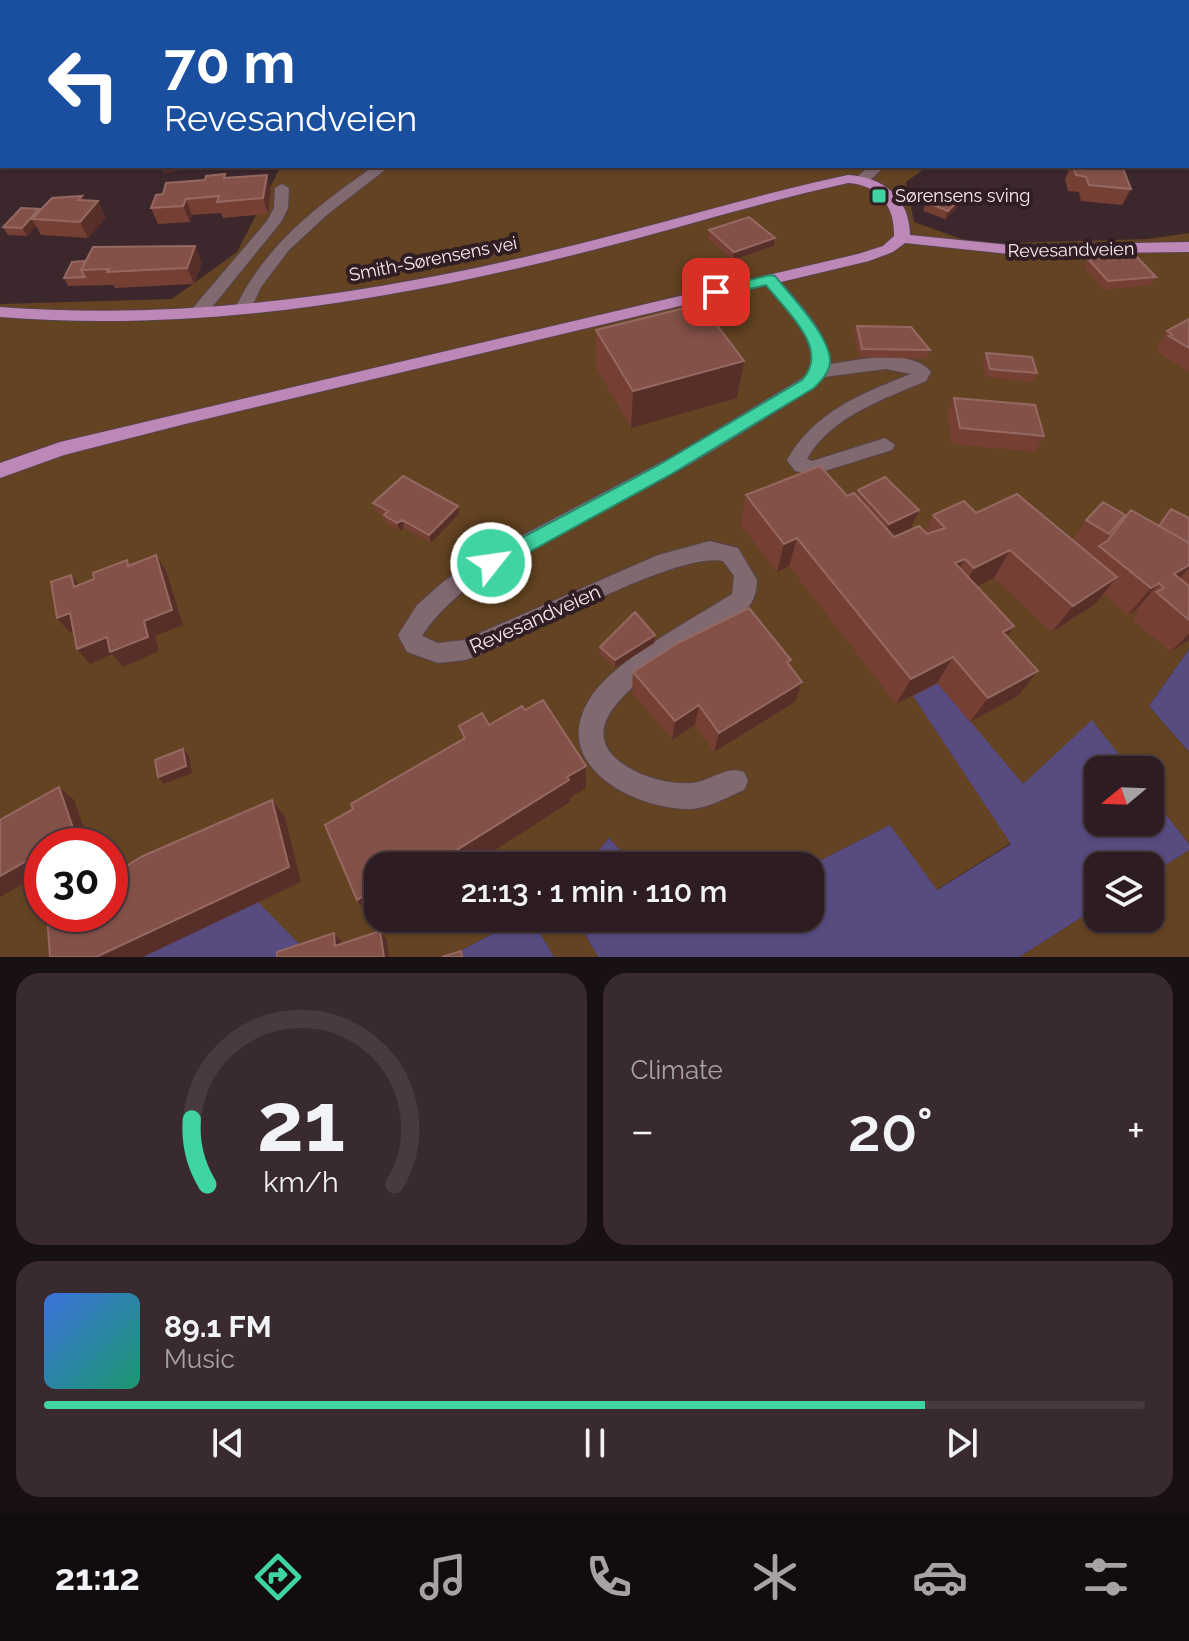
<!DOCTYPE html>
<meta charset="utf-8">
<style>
:root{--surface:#2d1d22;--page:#392a2f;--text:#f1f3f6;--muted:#a7a2a5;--line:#483b40;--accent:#3fd4a2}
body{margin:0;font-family:Raleway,sans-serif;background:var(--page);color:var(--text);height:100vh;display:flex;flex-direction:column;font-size:30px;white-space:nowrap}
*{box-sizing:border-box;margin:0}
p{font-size:26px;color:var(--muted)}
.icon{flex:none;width:44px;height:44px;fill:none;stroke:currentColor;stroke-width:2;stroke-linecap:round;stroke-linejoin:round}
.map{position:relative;height:957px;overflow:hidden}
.sheet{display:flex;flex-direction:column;gap:16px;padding:16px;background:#191013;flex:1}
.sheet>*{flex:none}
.guide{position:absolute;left:0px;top:0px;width:1190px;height:168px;box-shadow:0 2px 6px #0004,0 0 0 2px var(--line);background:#1a4fa0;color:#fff;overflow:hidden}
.needle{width:52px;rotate:251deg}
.buttons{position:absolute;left:1084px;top:756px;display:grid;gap:16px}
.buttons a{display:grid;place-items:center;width:80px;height:80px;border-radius:16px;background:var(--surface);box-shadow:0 2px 6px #0004,0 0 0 2px var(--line);font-size:40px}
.speed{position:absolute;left:24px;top:828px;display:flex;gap:16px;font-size:40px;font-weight:700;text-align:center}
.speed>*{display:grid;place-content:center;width:104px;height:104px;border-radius:50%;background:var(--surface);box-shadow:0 2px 6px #0004,0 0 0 2px var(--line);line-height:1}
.speed .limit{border:12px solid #d22;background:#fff;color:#111}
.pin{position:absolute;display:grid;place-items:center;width:68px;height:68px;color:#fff;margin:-34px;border-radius:16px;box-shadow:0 4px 12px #0006}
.me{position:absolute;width:88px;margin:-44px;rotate:60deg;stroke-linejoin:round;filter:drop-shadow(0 0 6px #0008)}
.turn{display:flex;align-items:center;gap:28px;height:168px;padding:0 32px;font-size:36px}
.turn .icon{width:104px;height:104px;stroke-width:2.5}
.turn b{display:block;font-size:56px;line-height:68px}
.big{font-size:60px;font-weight:600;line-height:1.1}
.sheet .widget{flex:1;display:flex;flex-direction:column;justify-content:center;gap:12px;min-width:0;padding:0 28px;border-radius:24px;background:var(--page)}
.sheet .dial{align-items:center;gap:0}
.dial svg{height:208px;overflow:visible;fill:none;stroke:var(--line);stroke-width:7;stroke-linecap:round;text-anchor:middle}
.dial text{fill:var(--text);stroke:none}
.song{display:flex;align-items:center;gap:24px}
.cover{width:96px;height:96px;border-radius:12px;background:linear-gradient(135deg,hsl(220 70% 55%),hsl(160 70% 35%))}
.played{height:8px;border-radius:4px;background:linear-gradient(90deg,var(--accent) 80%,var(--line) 80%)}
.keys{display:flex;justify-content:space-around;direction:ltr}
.heat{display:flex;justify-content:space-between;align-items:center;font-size:44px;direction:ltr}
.sheet .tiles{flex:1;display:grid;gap:16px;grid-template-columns:1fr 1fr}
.widget:last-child{grid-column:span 2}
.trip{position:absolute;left:364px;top:852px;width:460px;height:80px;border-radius:24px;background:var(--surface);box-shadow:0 2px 6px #0004,0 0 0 2px var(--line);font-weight:600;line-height:80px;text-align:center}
.dock{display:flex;height:128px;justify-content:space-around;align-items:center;background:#120c0e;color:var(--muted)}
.dock .icon{width:56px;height:56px}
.dock .active{color:var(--accent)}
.dock b{font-size:36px;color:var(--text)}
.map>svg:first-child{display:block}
</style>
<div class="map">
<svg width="1189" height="957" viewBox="0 0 1189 957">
<rect width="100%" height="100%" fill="#3c272d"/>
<path fill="#634321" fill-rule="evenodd" d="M281 166H928L906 182 914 222 975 244 1148 239 1189 233V649L1149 706 1189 752V844L1150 794V770H1131L1092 721 1023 784 913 696 1011 843 936 890 890 825 809 866H635L609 838 586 866H378V918H522L462 950 463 957H0V304L172 299 237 252ZM42 846H110V914H42Z
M1189 850V957H1019L1098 907V918H1150V875Z
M531 918H576L598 957H554Z"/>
<path fill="#574b80" d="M1189 649V752L1149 706Z
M938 683 1023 784 1092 720 1131 770H1098V822H1150V794L1189 844V850L1150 875V866H1098V907L1019 957H598L576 918H683L690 926 707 918H810L809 866 890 825 937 890 1011 844 913 696Z
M609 838 635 866H586Z
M257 901 309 954 301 957H142Z
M522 918H531L554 957H463L462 950Z"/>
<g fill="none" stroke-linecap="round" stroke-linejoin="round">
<g stroke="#55444a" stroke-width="2">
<path id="minor" d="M1097 0H1111L1112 2H1098Z
M1120 0H1130V2H1120Z
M0 65 2 66V74L0 73Z
M0 93 2 94V102L0 101Z
M1188 98H1189V106H1188Z
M374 166H390L328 214 289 250 261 287 249 313H237L235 309C264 246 318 205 374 166Z
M870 166H885L868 182H858V176Z
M282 184 289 188 288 208 281 222 204 317H192L190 313 192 309 267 221 274 208 275 188Z
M770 274 776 276C797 302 827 329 831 364 859 360 910 347 931 372L926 381C884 399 830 417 807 459L812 461 885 438 895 445 892 450 812 475 795 471 787 460C814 412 862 393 911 374L886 369 824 377 814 388C765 418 717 450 667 477 593 518 468 564 422 636L438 643 464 640 658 555 710 541 738 548 757 580C757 590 754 602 747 608 713 639 527 721 639 773 655 780 680 786 698 782 714 778 729 766 744 772L748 781 744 790C727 797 706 810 687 809 631 808 547 763 591 697 616 659 693 619 732 594L734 576 723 561C674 551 522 640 466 660L438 663 407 652 398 635 417 605 443 582 477 559 673 456 804 377 812 367C814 332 781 305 762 279Z"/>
</g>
<g stroke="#55444a" stroke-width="2">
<path id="major" d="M848 175C883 177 910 198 910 235L1009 245 1189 242V252L1009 254 905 243 893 252 869 261 185 424 64 455 0 478V463L60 442 858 254 883 246 894 236C895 206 879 185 848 183 761 202 676 229 589 251 396 300 200 333 0 317V307C197 322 392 291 583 243 672 221 759 194 848 175Z"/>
</g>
<use href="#minor" fill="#816970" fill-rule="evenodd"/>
<use href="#major" fill="#bd88b7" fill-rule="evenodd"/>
</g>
<path fill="#753f34" d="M291 0H336L332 2H291Z
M353 0H432L433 2H354Z
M526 0H584V1L582 2H526Z
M853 0H891L884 2H854Z
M1071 166H1122L1131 189 1122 205 1081 201 1079 192 1068 191 1065 179Z
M225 174 226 178 267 175 271 191 268 214 223 218 221 213 192 215 190 222 158 224 151 208 163 194Z
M84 200 106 217 88 238 41 235 36 226 27 236 8 235 3 227 40 211Z
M959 200 956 209 945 219 923 211 926 202Z
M709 230 774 246 733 260 708 239Z
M1088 259 1156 277 1151 285 1104 290 1084 267Z
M72 262H202L194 284 115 288 113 285 68 286 64 278Z
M1189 319V372L1159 353 1160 350 1157 348 1167 331Z
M857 326 930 350 927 359 860 357 854 334Z
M596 330 737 398 631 428 596 367Z
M986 353 1037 373 1032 382 986 377 983 361Z
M954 398 1044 436 1035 452 952 444 947 414Z
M858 490 919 510 909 530 925 532 933 515 976 513 1073 540 1086 520 1125 515 1103 543 1158 525 1171 509 1189 518V584L1181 580 1189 586V640L1170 652 1132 619 1138 613 1136 610 1128 615 1103 594 1095 604 1052 632 994 578 976 587 1014 626 1007 636 1018 696 970 722 937 683 896 704 789 566 777 572 740 524 746 495 847 496 856 495Z
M373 503 459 514 431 543 404 528 400 531 386 523 384 516 376 511Z
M654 643 615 668 600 655V647Z
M791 660 789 665 802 682 795 702 714 752 695 725 672 740 632 692 633 672Z"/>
<path fill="#582e29" d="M3 0H36L37 2H2V17L0 18V1Z
M77 0H110L111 2H72Z
M308 0H336L332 2H308Z
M414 0H432L433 2H411Z
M566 0H584V1L582 2H563Z
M0 35H2V52H0Z
M160 166H202L164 174Z
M267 175 271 191 268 214 263 198Z
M82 196 90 211 98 201 106 217 88 238 80 222 78 200Z
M186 199 192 215 190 222 183 206Z
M959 200 956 209 945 219 948 211Z
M39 209 44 217 32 219 36 226 27 236 22 228Z
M775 238 774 246 733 260 734 252Z
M195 246 202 262 194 284 187 268Z
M744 361 737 398 631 428 633 391Z
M458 506 459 514 431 543 429 535Z
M919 510 906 538 878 552 889 524Z
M402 520 404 528 400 531 397 523Z
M797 538 789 566 777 572 784 544Z
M1010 550 994 578 958 596 974 568Z
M156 555 166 571 183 625 155 636 159 651 123 667 112 654 90 664 77 649 144 621Z
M965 559 949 586 955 563Z
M1189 565V568L1170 589 1174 574Z
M71 575 83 590 74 587Z
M1117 577 1095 604 1052 632 1073 606Z
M1159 583 1136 610 1128 615 1151 588Z
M70 613 83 628 70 633 57 618Z
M1014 626 996 653 1003 632Z
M1189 634V640L1170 652Z
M655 635 654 643 615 668V660Z
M953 657 937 683 896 704 911 679Z
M1038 671 1018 696 970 722 988 698Z
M802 682 795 702 714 752 719 733Z
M699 705 695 725 672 740 675 721Z
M183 749 189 756 192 773 164 784 158 777Z
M586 766V788L570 798V802L470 866H431Z
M59 787 74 800 90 845 88 846H53Z
M272 800 285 817 301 882 143 957H96Z
M42 852V873L0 897V876Z
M378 887V913L370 918 357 900Z
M380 931 387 940 389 957H384Z
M334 933 342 942 343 955 335 946Z"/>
<path fill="#835148" stroke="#956962" stroke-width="2" d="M353 0H393L389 2H359Z
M543 0H566L563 2H553Z
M730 0H748L746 2H728Z
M819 0H835L836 2H819Z
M990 0H1017L1019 2H987H992Z
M2 23V35H0V24Z
M1073 166H1122L1131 189 1089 185 1086 177 1076 175Z
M225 174 224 178 267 175 263 198 217 202 219 196 186 199 183 206 151 208 156 195 163 194 166 183 205 180 206 176Z
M937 192 959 200 948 211 926 202Z
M82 196 78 200 98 201 80 222 32 219 52 198Z
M21 208 39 209 22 228 3 227Z
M749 217 775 238 734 252 709 230Z
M195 246 187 268 107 272 109 269 81 270 93 247Z
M1134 254 1156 277 1108 281 1088 259Z
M86 261 81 270 85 277 64 278 72 262Z
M701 304 744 361 633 391 596 330Z
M1189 319V348L1169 336 1172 335 1167 331Z
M857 326 911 327 930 350 862 349Z
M986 353 1032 357 1037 373 990 369Z
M954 398 1035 405 1044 436 960 428Z
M820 466 847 496 854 493 894 537 919 526 927 534 945 528 933 515 964 501 976 513 1017 494 1117 577 1073 606 1010 550 974 568 965 559 955 563 1014 626 1003 632 1038 671 988 698 953 657 911 679 797 538 784 544 746 495Z
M403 476 458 506 429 535 402 520 397 523 384 515 388 511 373 503Z
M885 477 919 510 889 524 858 490Z
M1103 502 1125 515 1109 534 1086 520Z
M1171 509 1189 518V543L1159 526Z
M1131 510 1189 543V565L1174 574 1189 586V620L1156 592 1164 588 1159 583 1151 588 1099 546 1107 541Z
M156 555 172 610 144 621 148 637 110 652 107 637 77 649 70 613 57 618 51 582 71 575 74 587 94 579 93 573 127 560 128 566Z
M749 608 791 660 787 662 802 682 719 733 699 705 675 721 633 672 678 643Z
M635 612 655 635 615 660 600 647Z
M543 700 586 766 567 777 569 780 431 866H378V887L357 900 325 825 353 809 351 804 465 738 459 726 482 713 489 725 522 706 525 710Z
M183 749 186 766 158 777 155 760Z
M59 787 75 834 53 846H42V852L0 876V820Z
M272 800 289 867 96 957H50L47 914H110V876L143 856Z
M380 931 384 957H277V952L334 933 335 946Z
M461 951 462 957H442Z"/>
<path fill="#3fd4a2" stroke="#298a69" stroke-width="2" d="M770 275 775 276C791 296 830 336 830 361 830 372 821 381 814 388L670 475 498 569H484L482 563 484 558 657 466 802 380C831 349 786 311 766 285L716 297 709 292 711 289Z"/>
<rect fill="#3fd4a2" stroke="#311e24" stroke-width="3" x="871" y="188" width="16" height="16" rx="4"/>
<g text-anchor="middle" stroke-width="8" stroke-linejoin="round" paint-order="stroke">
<g font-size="18" fill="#f8eaee" stroke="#311e24" text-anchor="start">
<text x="895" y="202">Sørensens sving</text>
</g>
<g font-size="18" fill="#f8eaee" stroke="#311e24">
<text transform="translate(1071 250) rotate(-1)" y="6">Revesandveien</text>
<text transform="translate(433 259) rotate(-11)" y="6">Smith-Sørensens vei</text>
</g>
<g font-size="20" fill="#f8eaee" stroke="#311e24">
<text transform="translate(535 619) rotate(-24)" y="7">Revesandveien</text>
</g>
</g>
</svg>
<div class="buttons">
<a><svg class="needle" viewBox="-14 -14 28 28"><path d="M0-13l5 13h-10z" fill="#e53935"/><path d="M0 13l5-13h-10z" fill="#a7a2a5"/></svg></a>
<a><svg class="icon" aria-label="layers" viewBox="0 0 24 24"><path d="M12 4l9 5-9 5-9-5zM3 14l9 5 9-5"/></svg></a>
</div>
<div class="speed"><div class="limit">30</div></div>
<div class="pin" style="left:716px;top:292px;background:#d93025"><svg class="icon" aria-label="arrive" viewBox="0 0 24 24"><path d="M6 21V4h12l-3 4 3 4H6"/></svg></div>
<svg class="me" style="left:491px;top:563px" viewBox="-20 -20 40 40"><circle r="17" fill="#3fd4a2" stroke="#fff" stroke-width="3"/><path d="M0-11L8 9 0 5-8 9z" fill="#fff"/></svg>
<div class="trip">21:13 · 1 min · 110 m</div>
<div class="guide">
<div class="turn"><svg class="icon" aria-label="left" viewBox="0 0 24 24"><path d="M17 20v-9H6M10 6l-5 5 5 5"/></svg><div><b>70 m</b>Revesandveien</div></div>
</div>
</div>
<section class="sheet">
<div class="tiles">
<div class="widget dial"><svg viewBox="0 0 100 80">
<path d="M14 69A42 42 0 1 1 86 69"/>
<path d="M14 69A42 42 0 0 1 8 44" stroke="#3fd4a2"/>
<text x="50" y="56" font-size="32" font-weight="700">21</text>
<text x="50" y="72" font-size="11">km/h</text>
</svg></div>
<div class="widget"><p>Climate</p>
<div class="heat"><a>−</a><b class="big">20°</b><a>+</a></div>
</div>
<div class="widget">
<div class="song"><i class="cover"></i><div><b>89.1 FM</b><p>Music</p></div></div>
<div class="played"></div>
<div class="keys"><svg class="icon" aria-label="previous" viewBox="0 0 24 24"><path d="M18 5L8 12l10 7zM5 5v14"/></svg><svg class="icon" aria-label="pause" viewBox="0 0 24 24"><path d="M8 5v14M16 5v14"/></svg><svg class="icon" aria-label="next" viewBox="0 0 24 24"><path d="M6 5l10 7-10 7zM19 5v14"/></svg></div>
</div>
</div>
</section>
<nav class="dock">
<b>21:12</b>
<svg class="icon active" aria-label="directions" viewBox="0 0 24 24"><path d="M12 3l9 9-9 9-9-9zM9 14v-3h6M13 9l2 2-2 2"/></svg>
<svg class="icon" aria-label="music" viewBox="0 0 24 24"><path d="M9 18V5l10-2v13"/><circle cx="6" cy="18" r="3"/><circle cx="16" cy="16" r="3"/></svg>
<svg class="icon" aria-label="phone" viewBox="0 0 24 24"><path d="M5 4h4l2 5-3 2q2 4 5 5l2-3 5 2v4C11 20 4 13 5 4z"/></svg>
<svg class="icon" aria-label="climate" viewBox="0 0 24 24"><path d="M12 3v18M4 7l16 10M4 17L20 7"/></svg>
<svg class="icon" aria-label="car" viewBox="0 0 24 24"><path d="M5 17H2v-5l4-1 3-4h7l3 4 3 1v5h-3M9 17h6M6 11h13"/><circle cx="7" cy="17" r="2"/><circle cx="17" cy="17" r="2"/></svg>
<svg class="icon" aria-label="filters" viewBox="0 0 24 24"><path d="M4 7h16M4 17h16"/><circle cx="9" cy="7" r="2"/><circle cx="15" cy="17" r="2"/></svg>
</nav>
